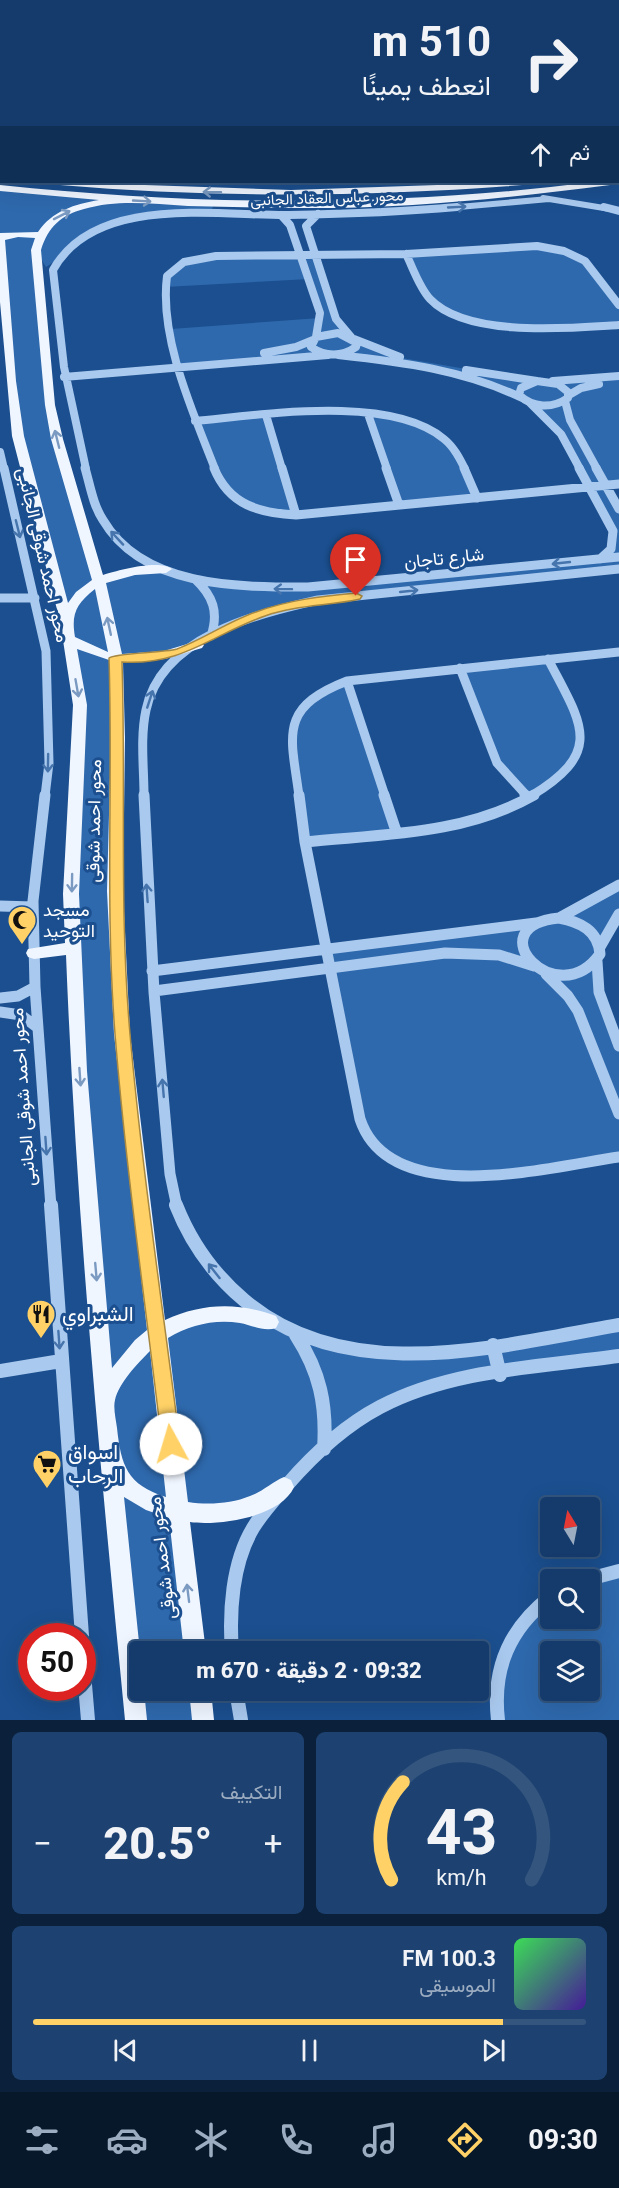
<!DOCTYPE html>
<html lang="ar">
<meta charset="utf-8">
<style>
:root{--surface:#143b6b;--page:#1d4271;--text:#f1f3f6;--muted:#9dadc1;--line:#33557e;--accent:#ffd166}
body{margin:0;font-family:Roboto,Vazirmatn,sans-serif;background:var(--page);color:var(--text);direction:rtl;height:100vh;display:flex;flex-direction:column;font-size:22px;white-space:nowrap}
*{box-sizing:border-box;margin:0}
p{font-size:20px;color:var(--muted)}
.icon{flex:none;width:33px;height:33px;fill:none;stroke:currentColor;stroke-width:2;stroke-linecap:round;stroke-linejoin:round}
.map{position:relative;height:1720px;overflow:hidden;direction:ltr}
.panel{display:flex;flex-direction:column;gap:12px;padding:12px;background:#0b203b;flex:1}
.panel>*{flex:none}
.guide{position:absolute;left:0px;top:0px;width:620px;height:183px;box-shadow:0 6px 24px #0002,0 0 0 2px var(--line);direction:rtl;background:#143b6b;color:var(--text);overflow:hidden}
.needle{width:39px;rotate:350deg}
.fabs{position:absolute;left:540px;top:1497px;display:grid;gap:12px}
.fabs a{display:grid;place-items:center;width:60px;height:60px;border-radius:6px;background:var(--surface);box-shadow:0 6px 24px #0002,0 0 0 2px var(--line);font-size:30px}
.speed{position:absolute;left:18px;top:1623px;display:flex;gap:12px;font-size:30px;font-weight:700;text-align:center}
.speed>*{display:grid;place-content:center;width:78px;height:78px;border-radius:50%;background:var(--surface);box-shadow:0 6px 24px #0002,0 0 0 2px var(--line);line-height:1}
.speed .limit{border:9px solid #d22;background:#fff;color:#111}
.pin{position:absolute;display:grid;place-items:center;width:51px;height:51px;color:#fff;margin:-62px -26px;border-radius:50% 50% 50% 0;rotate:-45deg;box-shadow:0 0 6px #0007}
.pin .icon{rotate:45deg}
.me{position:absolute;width:66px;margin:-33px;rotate:354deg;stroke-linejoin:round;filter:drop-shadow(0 0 4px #0008)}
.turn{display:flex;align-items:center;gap:21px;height:126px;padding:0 30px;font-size:27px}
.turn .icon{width:78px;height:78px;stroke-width:2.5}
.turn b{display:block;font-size:42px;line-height:51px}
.then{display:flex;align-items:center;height:57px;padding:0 30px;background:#0003;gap:12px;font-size:22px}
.big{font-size:45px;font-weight:800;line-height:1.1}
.panel .tile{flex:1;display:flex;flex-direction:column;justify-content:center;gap:9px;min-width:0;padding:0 21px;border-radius:9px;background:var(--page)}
.panel .dial{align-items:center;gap:0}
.dial svg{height:156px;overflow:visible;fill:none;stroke:var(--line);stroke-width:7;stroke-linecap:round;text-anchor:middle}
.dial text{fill:var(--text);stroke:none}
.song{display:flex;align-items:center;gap:18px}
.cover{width:72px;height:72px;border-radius:9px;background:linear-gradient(135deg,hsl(130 70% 55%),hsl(260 70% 35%))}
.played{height:6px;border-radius:3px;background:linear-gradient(90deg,var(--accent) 85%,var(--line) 85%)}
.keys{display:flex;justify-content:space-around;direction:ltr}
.heat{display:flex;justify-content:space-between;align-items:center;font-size:33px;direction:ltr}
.panel .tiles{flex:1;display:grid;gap:12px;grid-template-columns:1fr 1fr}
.tile:last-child{grid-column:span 2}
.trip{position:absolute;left:129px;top:1641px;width:360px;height:60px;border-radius:6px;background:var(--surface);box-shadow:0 6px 24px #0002,0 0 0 2px var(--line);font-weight:800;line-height:60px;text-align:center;direction:rtl}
.menu{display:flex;height:96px;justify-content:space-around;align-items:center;background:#08182b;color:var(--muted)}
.menu .icon{width:42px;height:42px}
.menu .on{color:var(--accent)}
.menu b{font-size:27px;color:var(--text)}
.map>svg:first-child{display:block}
</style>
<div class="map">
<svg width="619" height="1720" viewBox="0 0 619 1720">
<rect width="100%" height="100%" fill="#1b4f8f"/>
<path fill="#2e69ad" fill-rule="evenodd" d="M0 188 214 204 211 212H188L107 227 46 267 36 251 51 412 99 581 148 569 252 588 599 559 614 537 561 434 539 410 468 377 338 355 177 368 171 329 320 318 309 279 165 287 173 269 199 258 315 254 333 312 345 332 402 358 536 381 619 376V484L607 486 619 509V569L289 606 179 652 116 658 115 873 158 1332 232 1314 384 1354 619 1326V1356L500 1375 398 1399 252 1506 179 1512 195 1651 140 1652V1690L200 1691 203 1720H136L71 894 80 705 18 436 0 236Z
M522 246 576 255 619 305V325L520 327 467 318 430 299 406 254Z
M368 414 410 422 453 448 477 498 399 505Z
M266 415 296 515 236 502 195 421Z
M548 659 578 720 575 761 527 797 505 775 460 668Z
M347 681 396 831 305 842 295 720 303 707Z
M619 885V914L607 933 597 977 619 1046V1157L469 1178 426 1174 367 1139 328 950 536 923Z
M619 1571V1720H498L499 1664 550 1597V1618H590V1580ZM550 1652H590V1690H550Z"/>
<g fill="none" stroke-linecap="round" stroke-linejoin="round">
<path stroke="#a9c9ee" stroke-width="6" d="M120 0 123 2
M543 198 610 209
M436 209 549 199"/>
<path stroke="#a9c9ee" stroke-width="8" d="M604 207 619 211
M318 214 306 226 336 319 352 338
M281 215 290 225 320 313 316 337
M406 254C413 268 419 287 430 299 467 338 570 328 619 325
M338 333 357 343 356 347C342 357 325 357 311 347L316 337Z
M354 339 400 357
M264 353 296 347 313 340
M338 355C402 362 464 370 522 398
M466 370 537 381
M64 377 328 355
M537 381 558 384 568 392V398C552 409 533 408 519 395L521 388Z
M553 381 619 376
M569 395 581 388 599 384
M565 401 570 420 597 469
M530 403 561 434 580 469
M368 414 387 469
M266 415 282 469
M195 421C261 415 390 394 444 439 454 447 460 459 465 469
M0 452 4 469
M86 469 64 367 53 270C95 194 217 216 289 215 345 214 401 212 457 207
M215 469C193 412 159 338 167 276L184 262 216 256 406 254 537 246 564 251 585 261 619 305"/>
<path stroke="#a9c9ee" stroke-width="9" d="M4 468 46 651 49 763 45 796
M85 468C90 485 93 505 103 520 143 588 239 587 308 587L619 557
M214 468C229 505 259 513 296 515L619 484
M282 468 296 515
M386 468 399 505
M464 468 477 498
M579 468 613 531 611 549 600 559
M596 468 619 509
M195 579C213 596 219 612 211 636
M0 598H35
M460 668 497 763 527 796
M347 681 385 796
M144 796C144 768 140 738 146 710 161 637 256 614 318 600L619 569
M299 796C291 735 278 708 347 681L619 652
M531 796C606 751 581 723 548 659"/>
<path stroke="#a9c9ee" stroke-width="11" d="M45 795 33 901 35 987 51 1207
M144 795 154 992 170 1174 177 1207
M299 795 305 842 360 1119C390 1210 549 1167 619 1157
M384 795 396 831
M525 795 527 797
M305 842C382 834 464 835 534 795
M0 906 33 907
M559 918C580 922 598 930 600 954 557 1015 475 926 559 918Z
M559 918 619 885
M600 947 619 914
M597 961 599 992 619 1046
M152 971 536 923
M546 974 568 996 578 1011 619 1114
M154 991 445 953 499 955 534 966
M0 998 18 996 35 987
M0 1012 21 1015 38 1028"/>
<path stroke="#a9c9ee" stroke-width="14" d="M51 1205 82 1636
M176 1205C191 1243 213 1274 244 1300 348 1388 498 1346 619 1325
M296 1335C320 1372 327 1405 324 1449
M493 1345 500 1375
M0 1371 61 1361
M585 1580 619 1571
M82 1649 88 1720
M232 1652C229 1612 232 1563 253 1528 262 1513 275 1499 287 1485 313 1455 344 1426 380 1407 452 1369 541 1367 619 1356
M236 1690 241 1720
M498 1720C492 1669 509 1629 550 1597"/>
<path fill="#f0f6ff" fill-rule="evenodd" d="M619 165V171L618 172V166Z
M0 172H2V178H0Z
M56 182 291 190 526 182 522 185C368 197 214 198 60 185Z
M593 182H614L610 185C508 198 405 209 302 208 264 208 226 207 188 206 153 204 118 199 84 209 61 215 48 227 41 250L55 405 63 439 103 575C118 570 160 559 172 569L166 573 135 575 106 583 122 654 164 651 197 641 204 645 202 648 165 659 123 662 125 738 123 891 130 1034 165 1320C202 1303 238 1302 276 1316L279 1322 276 1328C264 1332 251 1325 240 1323 214 1319 190 1325 168 1338L188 1502C207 1505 231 1504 250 1496 262 1492 272 1482 284 1477L291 1480 294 1487C281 1517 219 1526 190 1522L206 1652H184L169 1518 146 1510 124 1497 140 1652V1690H144L147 1720H125C100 1465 76 1210 66 955L34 959 28 957 26 953 28 949 65 943 63 894 73 705 60 621 12 436 0 302V233L38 232C52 211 75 204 99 200L0 191V185C199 206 395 207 593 182ZM18 237 35 238 31 250 45 405 51 439 92 580 76 592 68 603 24 436 16 381 5 240ZM95 589 108 652 75 637C71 614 76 604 95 589ZM77 649 109 660 111 738 107 891 114 1034 147 1330 135 1340 112 1368 87 1071 79 894 87 705ZM150 1351 166 1497C127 1485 121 1465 117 1428 116 1420 113 1408 115 1400 119 1383 137 1364 150 1351Z
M189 1690H211L214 1720H192Z"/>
</g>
<defs><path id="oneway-shaft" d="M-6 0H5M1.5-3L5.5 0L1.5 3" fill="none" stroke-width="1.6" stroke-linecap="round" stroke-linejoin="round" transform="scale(1.5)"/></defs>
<g stroke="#7b9ac1">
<use href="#oneway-shaft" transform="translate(212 192) rotate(-179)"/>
<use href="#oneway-shaft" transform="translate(142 201) rotate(3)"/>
<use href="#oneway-shaft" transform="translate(62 215) rotate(-27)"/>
<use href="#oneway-shaft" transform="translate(57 439) rotate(-104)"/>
<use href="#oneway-shaft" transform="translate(109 626) rotate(-102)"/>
<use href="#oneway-shaft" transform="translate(77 688) rotate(80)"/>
<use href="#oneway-shaft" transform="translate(72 883) rotate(91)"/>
<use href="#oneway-shaft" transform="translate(80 1077) rotate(86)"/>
<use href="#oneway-shaft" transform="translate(96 1272) rotate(85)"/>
<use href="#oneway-shaft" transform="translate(188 1593) rotate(-97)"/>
</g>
<g stroke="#4674ac">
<use href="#oneway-shaft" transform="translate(457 207) rotate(-3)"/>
<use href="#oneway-shaft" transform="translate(18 529) rotate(76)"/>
<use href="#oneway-shaft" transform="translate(117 538) rotate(-133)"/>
<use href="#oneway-shaft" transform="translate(561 563) rotate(174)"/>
<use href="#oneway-shaft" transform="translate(283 589) rotate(-179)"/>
<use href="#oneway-shaft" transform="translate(409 591) rotate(-6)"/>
<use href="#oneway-shaft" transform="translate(150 699) rotate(-72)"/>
<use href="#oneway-shaft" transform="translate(48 763) rotate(91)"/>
<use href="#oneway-shaft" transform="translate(147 893) rotate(-94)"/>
<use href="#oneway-shaft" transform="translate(163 1088) rotate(-95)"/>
<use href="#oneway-shaft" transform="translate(46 1146) rotate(86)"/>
<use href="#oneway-shaft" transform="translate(214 1271) rotate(-128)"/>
<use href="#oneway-shaft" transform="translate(59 1340) rotate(86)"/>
</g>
<path fill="#ffd166" stroke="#a68842" stroke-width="1.5" d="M356 593 362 596 360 599C329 606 296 605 265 616 213 634 182 666 122 662 126 786 119 910 130 1034 142 1171 163 1308 180 1444L177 1450 171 1453 164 1450 162 1444C146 1308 126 1171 115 1034 105 908 113 783 109 658 115 653 163 653 177 649 204 639 229 621 256 612 288 600 323 596 356 593Z"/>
<defs>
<g id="mosque-pin" transform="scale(1.5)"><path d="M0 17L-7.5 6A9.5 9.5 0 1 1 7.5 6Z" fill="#ffd166" stroke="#1b4f8f"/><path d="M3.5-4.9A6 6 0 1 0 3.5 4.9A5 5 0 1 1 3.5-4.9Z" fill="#111"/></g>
<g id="restaurant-pin" transform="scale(1.5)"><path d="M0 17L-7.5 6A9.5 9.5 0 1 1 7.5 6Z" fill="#ffd166" stroke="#1b4f8f"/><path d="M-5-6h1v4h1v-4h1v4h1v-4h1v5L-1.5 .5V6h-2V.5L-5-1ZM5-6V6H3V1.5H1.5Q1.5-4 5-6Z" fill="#111"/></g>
<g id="supermarket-pin" transform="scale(1.5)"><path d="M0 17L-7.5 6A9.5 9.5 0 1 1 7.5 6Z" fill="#ffd166" stroke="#1b4f8f"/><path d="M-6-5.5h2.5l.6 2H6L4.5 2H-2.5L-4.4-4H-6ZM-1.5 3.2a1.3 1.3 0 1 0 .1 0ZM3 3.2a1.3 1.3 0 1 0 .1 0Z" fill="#111"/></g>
</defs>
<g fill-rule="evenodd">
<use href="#mosque-pin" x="22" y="920"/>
<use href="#restaurant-pin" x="41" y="1314"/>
<use href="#supermarket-pin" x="47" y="1464"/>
</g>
<g text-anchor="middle" stroke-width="6" stroke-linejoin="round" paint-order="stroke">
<g font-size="15" fill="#fff" stroke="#1b4f8f">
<text transform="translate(327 198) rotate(-2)" y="5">محور عباس العقاد الجانبى</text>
</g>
<g font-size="18" fill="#fff" stroke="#1b4f8f">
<text transform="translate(43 555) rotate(77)" y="6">محور احمد شوقى الجانبى</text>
<text transform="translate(444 558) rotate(-6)" y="6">شارع تاجان</text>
<text transform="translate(94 821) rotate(-89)" y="6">محور احمد شوقى</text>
<text transform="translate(23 1097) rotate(-94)" y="6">محور احمد شوقى الجانبى</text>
<text transform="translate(162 1558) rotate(-97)" y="6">محور احمد شوقى</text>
</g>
<g font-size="18" fill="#fff" stroke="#1b4f8f" text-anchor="start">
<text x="43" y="916">مسجد<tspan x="43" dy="21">التوحيد</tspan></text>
</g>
<g font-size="21" fill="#fff" stroke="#1b4f8f" text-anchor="start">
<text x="62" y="1321">الشبراوي</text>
<text x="68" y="1459">اسواق<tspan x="68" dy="24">الرحاب</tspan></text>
</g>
</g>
</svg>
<div class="fabs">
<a><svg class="needle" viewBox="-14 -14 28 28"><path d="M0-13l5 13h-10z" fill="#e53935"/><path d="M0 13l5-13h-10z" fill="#9dadc1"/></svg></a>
<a><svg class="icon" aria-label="search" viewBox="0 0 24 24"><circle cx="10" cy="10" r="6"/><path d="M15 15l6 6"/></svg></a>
<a><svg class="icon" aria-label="layers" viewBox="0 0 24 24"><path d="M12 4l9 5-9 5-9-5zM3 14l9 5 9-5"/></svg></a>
</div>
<div class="speed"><div class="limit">50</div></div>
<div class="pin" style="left:356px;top:596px;background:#d93025"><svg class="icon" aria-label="arrive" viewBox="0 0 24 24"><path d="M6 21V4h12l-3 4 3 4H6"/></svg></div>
<svg class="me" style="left:171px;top:1444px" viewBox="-20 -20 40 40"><circle r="19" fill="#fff"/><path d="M0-13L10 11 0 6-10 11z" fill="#ffd166"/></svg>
<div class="trip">09:32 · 2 دقيقة · 670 m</div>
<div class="guide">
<div class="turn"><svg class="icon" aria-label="right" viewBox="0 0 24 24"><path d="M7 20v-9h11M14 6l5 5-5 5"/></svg><div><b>510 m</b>انعطف يمينًا</div></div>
<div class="then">ثم<svg class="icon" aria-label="ahead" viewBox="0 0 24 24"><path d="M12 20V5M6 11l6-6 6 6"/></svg></div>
</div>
</div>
<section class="panel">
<div class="tiles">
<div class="tile dial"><svg viewBox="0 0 100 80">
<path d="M14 69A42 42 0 1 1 86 69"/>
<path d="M14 69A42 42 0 0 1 20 19" stroke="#ffd166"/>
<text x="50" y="56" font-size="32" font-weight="700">43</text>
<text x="50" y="72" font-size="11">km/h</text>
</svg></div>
<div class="tile"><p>التكييف</p>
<div class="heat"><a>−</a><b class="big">20.5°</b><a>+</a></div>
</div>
<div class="tile">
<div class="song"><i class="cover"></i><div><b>100.3 FM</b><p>الموسيقى</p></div></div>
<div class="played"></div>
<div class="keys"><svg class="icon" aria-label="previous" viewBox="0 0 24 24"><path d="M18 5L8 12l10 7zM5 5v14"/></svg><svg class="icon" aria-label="pause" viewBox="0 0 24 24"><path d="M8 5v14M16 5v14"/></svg><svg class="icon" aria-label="next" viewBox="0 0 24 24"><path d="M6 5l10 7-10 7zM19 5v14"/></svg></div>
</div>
</div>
</section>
<nav class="menu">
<b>09:30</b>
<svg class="icon on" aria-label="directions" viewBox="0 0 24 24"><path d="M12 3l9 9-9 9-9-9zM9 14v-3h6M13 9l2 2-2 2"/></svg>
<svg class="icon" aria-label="music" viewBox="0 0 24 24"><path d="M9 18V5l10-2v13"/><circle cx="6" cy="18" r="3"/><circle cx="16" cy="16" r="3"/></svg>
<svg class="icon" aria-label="phone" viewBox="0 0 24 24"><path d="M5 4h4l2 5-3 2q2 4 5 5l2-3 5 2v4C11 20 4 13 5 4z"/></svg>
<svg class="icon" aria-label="climate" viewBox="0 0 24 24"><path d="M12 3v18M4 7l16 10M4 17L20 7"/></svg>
<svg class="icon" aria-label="car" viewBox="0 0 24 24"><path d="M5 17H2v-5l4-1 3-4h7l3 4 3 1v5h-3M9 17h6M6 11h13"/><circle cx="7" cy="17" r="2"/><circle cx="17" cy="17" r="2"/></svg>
<svg class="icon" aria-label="filters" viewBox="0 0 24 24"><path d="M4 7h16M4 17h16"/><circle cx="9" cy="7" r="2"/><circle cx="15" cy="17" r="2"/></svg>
</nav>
